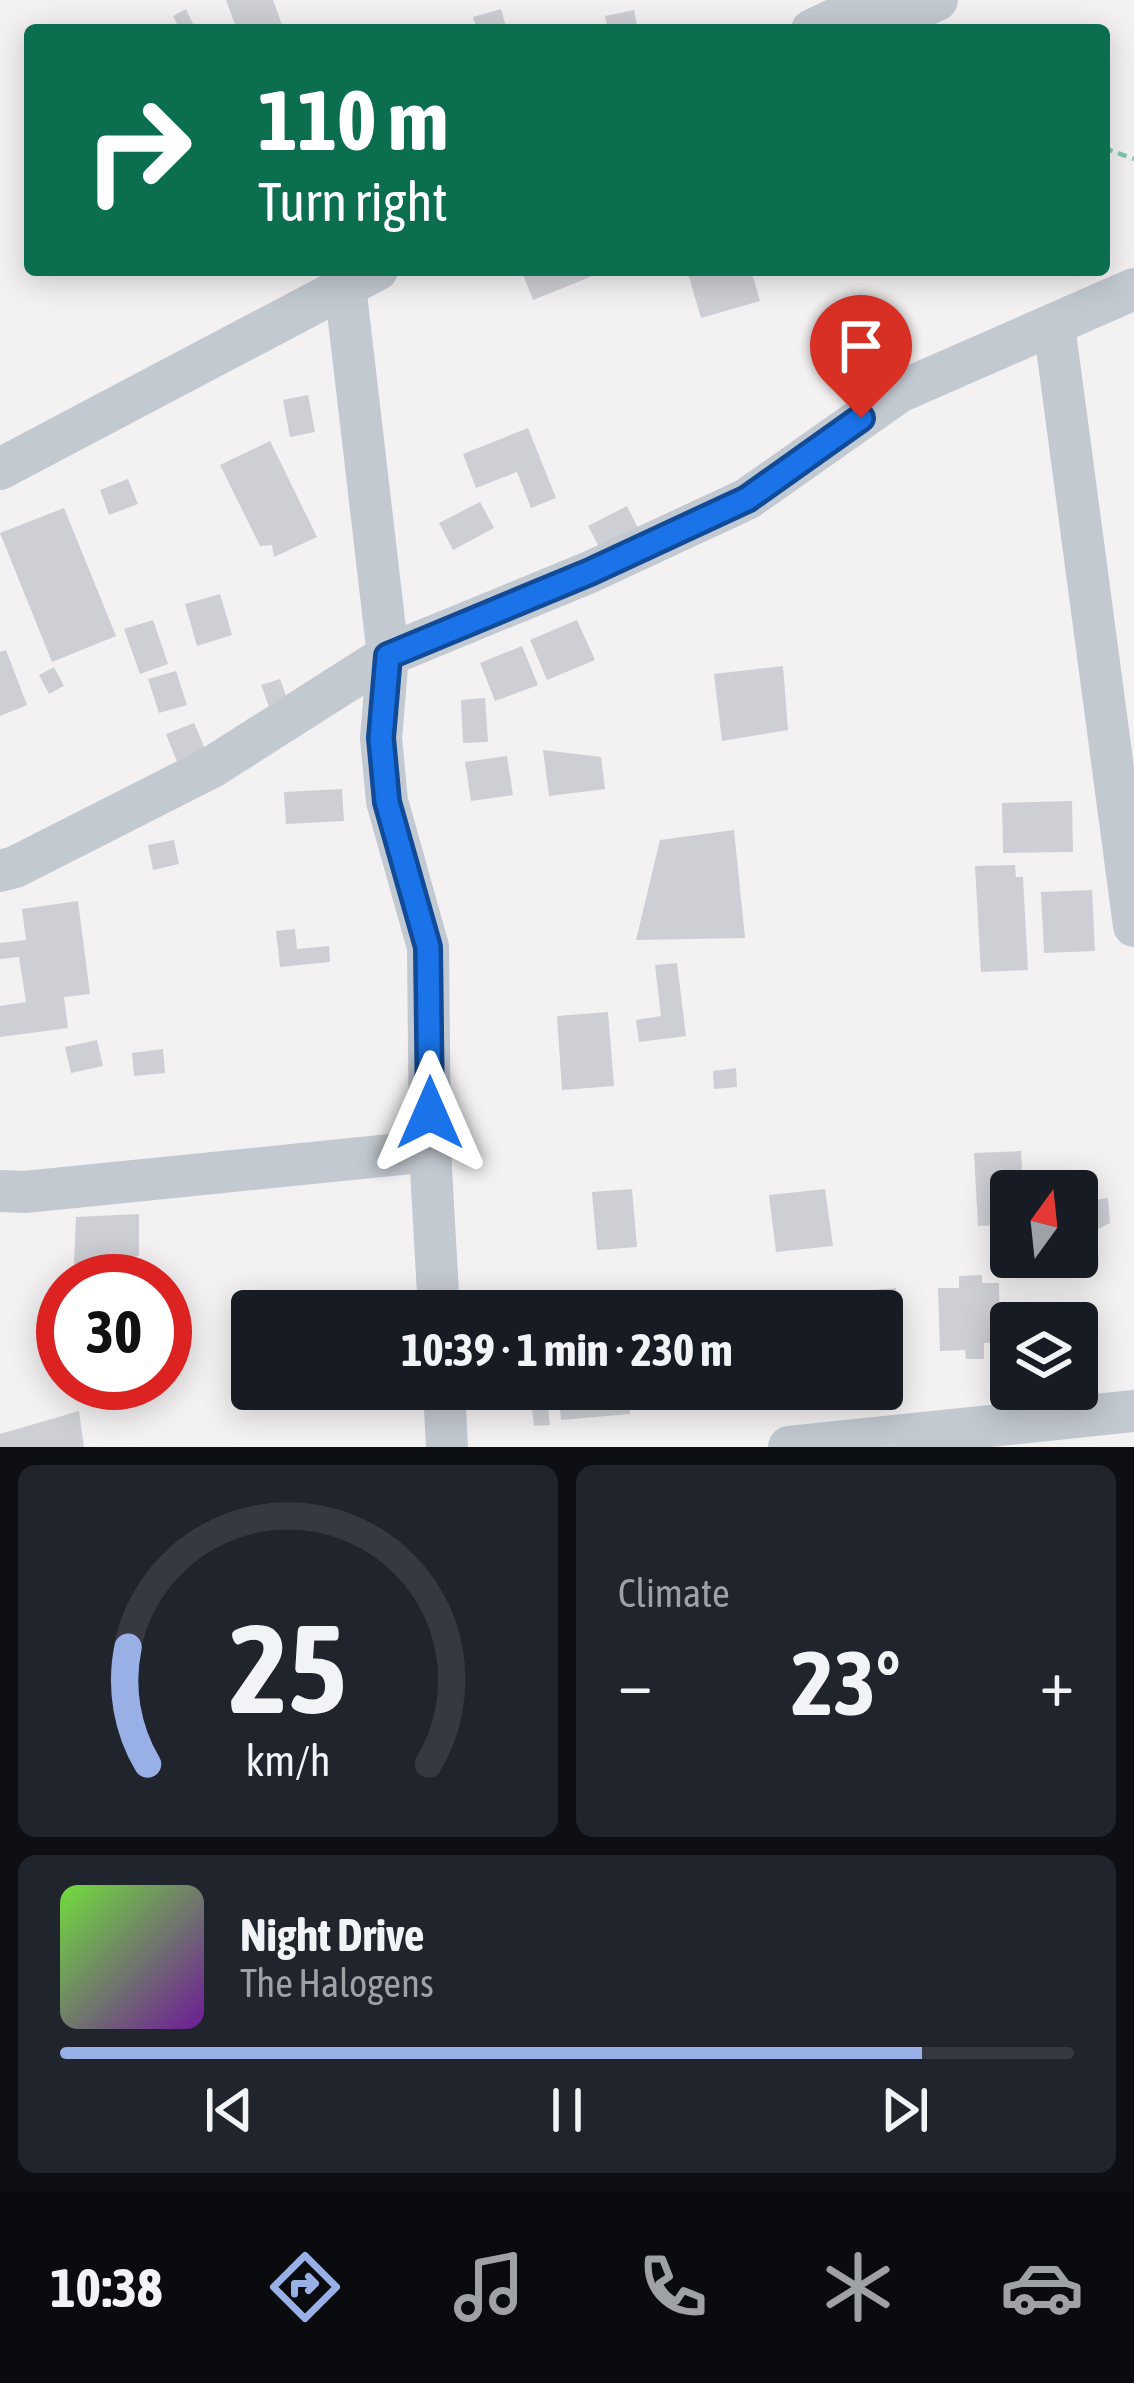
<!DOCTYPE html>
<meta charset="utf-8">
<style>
:root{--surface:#171b24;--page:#20242c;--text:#f1f3f6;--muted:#9ea1a6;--line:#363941;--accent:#98b0e6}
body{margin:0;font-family:"Asap Condensed",sans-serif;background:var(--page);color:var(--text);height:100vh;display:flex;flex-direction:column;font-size:45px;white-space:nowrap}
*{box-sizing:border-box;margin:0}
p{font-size:39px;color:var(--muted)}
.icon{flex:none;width:66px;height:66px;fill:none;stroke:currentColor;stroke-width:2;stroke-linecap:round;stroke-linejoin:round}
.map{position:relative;height:1447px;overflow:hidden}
.sheet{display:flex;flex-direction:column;gap:18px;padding:18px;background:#0d0f14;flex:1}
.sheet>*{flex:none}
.banner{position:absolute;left:24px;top:24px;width:1086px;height:252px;border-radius:12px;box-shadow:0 6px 30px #0003;background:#0b6e4f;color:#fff;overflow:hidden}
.needle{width:78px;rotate:15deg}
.buttons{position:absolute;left:990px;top:1170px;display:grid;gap:24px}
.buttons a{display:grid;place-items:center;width:108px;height:108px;border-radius:12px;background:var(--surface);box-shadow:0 6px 30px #0003;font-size:60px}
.speed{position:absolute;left:36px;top:1254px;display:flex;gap:24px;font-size:60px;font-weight:700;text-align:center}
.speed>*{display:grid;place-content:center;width:156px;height:156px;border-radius:50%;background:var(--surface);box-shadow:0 6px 30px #0003;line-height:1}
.speed .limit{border:18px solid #d22;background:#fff;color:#111}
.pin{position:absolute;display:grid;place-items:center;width:102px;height:102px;color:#fff;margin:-123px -51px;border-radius:50% 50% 50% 0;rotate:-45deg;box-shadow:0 0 12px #0007}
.pin .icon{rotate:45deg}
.me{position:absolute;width:132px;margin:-66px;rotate:0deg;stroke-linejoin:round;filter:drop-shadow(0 0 9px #0008)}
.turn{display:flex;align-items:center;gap:42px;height:252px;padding:0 36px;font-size:54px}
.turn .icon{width:156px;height:156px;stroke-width:2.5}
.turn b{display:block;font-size:84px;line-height:102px}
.big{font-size:90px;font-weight:700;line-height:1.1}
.sheet .widget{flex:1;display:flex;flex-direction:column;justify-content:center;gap:18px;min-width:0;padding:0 42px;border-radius:18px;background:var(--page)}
.sheet .dial{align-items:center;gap:0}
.dial svg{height:312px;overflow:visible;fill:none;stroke:var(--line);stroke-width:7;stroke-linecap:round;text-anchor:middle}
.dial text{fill:var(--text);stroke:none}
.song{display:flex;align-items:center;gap:36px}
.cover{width:144px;height:144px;border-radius:18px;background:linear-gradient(135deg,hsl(100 70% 55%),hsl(280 70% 35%))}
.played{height:12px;border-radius:6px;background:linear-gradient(90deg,var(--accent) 85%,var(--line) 85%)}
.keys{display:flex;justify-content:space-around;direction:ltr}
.heat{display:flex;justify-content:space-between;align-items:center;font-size:66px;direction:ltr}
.sheet .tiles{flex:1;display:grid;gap:18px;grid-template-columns:1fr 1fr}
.widget:last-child{grid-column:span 2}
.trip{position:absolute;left:231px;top:1290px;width:672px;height:120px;border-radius:12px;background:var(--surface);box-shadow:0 6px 30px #0003;font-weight:700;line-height:120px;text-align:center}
.tab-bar{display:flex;height:192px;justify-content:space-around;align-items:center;background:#090b0e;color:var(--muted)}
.tab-bar .icon{width:84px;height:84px}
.tab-bar .selected{color:var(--accent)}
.tab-bar b{font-size:54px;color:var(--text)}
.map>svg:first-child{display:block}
</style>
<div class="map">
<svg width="1134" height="1447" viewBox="0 0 1134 1447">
<rect width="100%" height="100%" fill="#f3f1f1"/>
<path fill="#cecfd5" d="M226 0H273L284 30H237Z
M186 9 196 30H180L173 16Z
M501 9 507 30H477L473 17Z
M634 10 638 30H608L605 16Z
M526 270H587L590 277 533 300 522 272Z
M687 270H751L760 301 701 318Z
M308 395 315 432 290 437 283 400Z
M528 428 556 498 531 508 517 472 476 488 463 454Z
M270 441 317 537 274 557 272 545 260 546 220 465Z
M128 479 138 504 109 515 100 490Z
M480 502 494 528 453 550 439 523Z
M627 506 640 532 601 551 588 526Z
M64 508 116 636 52 662 0 533Z
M220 594 232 635 197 646 185 604Z
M153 620 168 664 140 674 124 629Z
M577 620 595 660 547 680 530 640Z
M522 646 538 685 495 701 480 663Z
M6 650 27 705 0 716V652Z
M783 666 788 730 722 741 714 674Z
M54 667 64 686 49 694 39 675Z
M176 671 187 705 159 713 148 679Z
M280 679 288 701 269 707 261 685Z
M485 698 488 742 463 743 461 700Z
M194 723 206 751 177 762 166 734Z
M543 750 601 757 605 789 549 796Z
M507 756 513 795 471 801 465 762Z
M342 789 344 821 286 824 284 792Z
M1072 801 1073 852 1003 853 1002 803Z
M734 830 745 938 636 940 660 840Z
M174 840 179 864 153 870 148 845Z
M1015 865 1016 877H1023L1028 970 981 972 975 866Z
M1092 890 1095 951 1044 953 1041 892Z
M78 901 90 994 64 997 68 1028 0 1037V1006L26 1002 19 957 0 959V943L26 940 22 909Z
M295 929 297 949 329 946 330 962 280 967 276 931Z
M677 963 686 1036 639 1042 636 1020 661 1016 655 965Z
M608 1012 614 1086 562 1090 557 1016Z
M97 1040 103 1066 71 1073 65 1047Z
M163 1049 165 1073 134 1076 132 1053Z
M736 1068 737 1087 714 1089 713 1071Z
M1021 1151 1023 1191H1011V1225L978 1226 974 1153Z
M1093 1186 1094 1200 1108 1198 1110 1223 1096 1230 1099 1265 1041 1270 1040 1257H1077V1188Z
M632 1189 637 1247 597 1250 592 1192Z
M825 1189 833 1246 776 1252 769 1195Z
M139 1214V1256L74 1264 76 1217Z
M982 1275V1283H999L1000 1342 984 1343V1359H966L965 1350 940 1351 938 1288H959V1276Z
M896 1288 902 1361 882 1362V1311H848L847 1292Z
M839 1300 840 1311H781L780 1305Z
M566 1389H627L630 1414 561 1420 559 1399H567Z
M831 1389H849L850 1403 832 1404Z
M546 1390 550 1425 534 1426 530 1392Z
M79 1411 84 1447H0V1434Z"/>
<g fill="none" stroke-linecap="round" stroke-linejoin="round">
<path stroke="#80c6ad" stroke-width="4.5" stroke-dasharray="9 6" stroke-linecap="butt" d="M1104 148 1134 159"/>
<path stroke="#c3c9d1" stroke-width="42" d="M812 30 876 0
M873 30 937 0
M345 286 388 655 381 738 387 801 428 947 430 1151 439 1311
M1054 325 1134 926
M0 469 377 270
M0 871 15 867 212 767 388 655 590 572 747 499 899 392 1134 289
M0 1191 25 1192 430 1151
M444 1389 447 1447
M789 1447 1134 1411"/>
</g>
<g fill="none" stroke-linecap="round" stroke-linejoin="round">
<g stroke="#114b97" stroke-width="30">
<path id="route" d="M430 1113 428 947 387 802 381 738 388 656 590 572 747 499 861 418"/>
</g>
<use href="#route" stroke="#1a73e8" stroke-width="21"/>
</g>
</svg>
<div class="buttons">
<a><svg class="needle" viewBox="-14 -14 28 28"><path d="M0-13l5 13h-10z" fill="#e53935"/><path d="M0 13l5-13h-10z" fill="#9ea1a6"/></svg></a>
<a><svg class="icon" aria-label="layers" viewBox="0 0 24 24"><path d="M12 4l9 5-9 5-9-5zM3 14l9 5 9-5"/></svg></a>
</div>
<div class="speed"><div class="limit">30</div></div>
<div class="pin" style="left:861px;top:418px;background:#d93025"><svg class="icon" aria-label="arrive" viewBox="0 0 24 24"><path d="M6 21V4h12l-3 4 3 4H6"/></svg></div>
<svg class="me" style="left:430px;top:1113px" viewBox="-20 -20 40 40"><path d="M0-17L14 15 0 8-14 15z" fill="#1a73e8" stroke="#fff" stroke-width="4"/></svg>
<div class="trip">10:39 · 1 min · 230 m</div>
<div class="banner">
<div class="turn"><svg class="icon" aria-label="right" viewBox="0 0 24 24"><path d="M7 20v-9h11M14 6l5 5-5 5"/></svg><div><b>110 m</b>Turn right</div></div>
</div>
</div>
<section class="sheet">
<div class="tiles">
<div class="widget dial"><svg viewBox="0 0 100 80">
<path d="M14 69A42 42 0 1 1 86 69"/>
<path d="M14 69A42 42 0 0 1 9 39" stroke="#98b0e6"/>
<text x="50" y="56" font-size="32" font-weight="700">25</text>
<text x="50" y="72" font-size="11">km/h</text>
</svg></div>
<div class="widget"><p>Climate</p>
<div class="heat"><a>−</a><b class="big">23°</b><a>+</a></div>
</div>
<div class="widget">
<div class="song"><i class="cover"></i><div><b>Night Drive</b><p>The Halogens</p></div></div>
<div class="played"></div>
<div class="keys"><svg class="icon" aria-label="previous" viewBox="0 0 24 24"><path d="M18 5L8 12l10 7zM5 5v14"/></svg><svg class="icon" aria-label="pause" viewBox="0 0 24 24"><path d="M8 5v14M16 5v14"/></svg><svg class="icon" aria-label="next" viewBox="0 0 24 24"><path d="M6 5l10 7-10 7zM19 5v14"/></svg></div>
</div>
</div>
</section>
<nav class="tab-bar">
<b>10:38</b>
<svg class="icon selected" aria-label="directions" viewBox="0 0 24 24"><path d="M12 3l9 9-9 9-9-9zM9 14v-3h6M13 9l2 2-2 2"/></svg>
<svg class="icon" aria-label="music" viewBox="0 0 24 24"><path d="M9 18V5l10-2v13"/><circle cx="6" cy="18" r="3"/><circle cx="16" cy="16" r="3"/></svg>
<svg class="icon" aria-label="phone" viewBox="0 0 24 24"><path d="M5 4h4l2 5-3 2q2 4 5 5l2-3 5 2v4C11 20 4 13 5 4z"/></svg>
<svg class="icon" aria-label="climate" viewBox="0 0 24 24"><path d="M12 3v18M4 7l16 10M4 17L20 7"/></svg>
<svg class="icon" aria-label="car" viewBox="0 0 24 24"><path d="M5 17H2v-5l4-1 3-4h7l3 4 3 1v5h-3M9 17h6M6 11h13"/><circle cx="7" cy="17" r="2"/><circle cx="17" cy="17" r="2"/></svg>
</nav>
